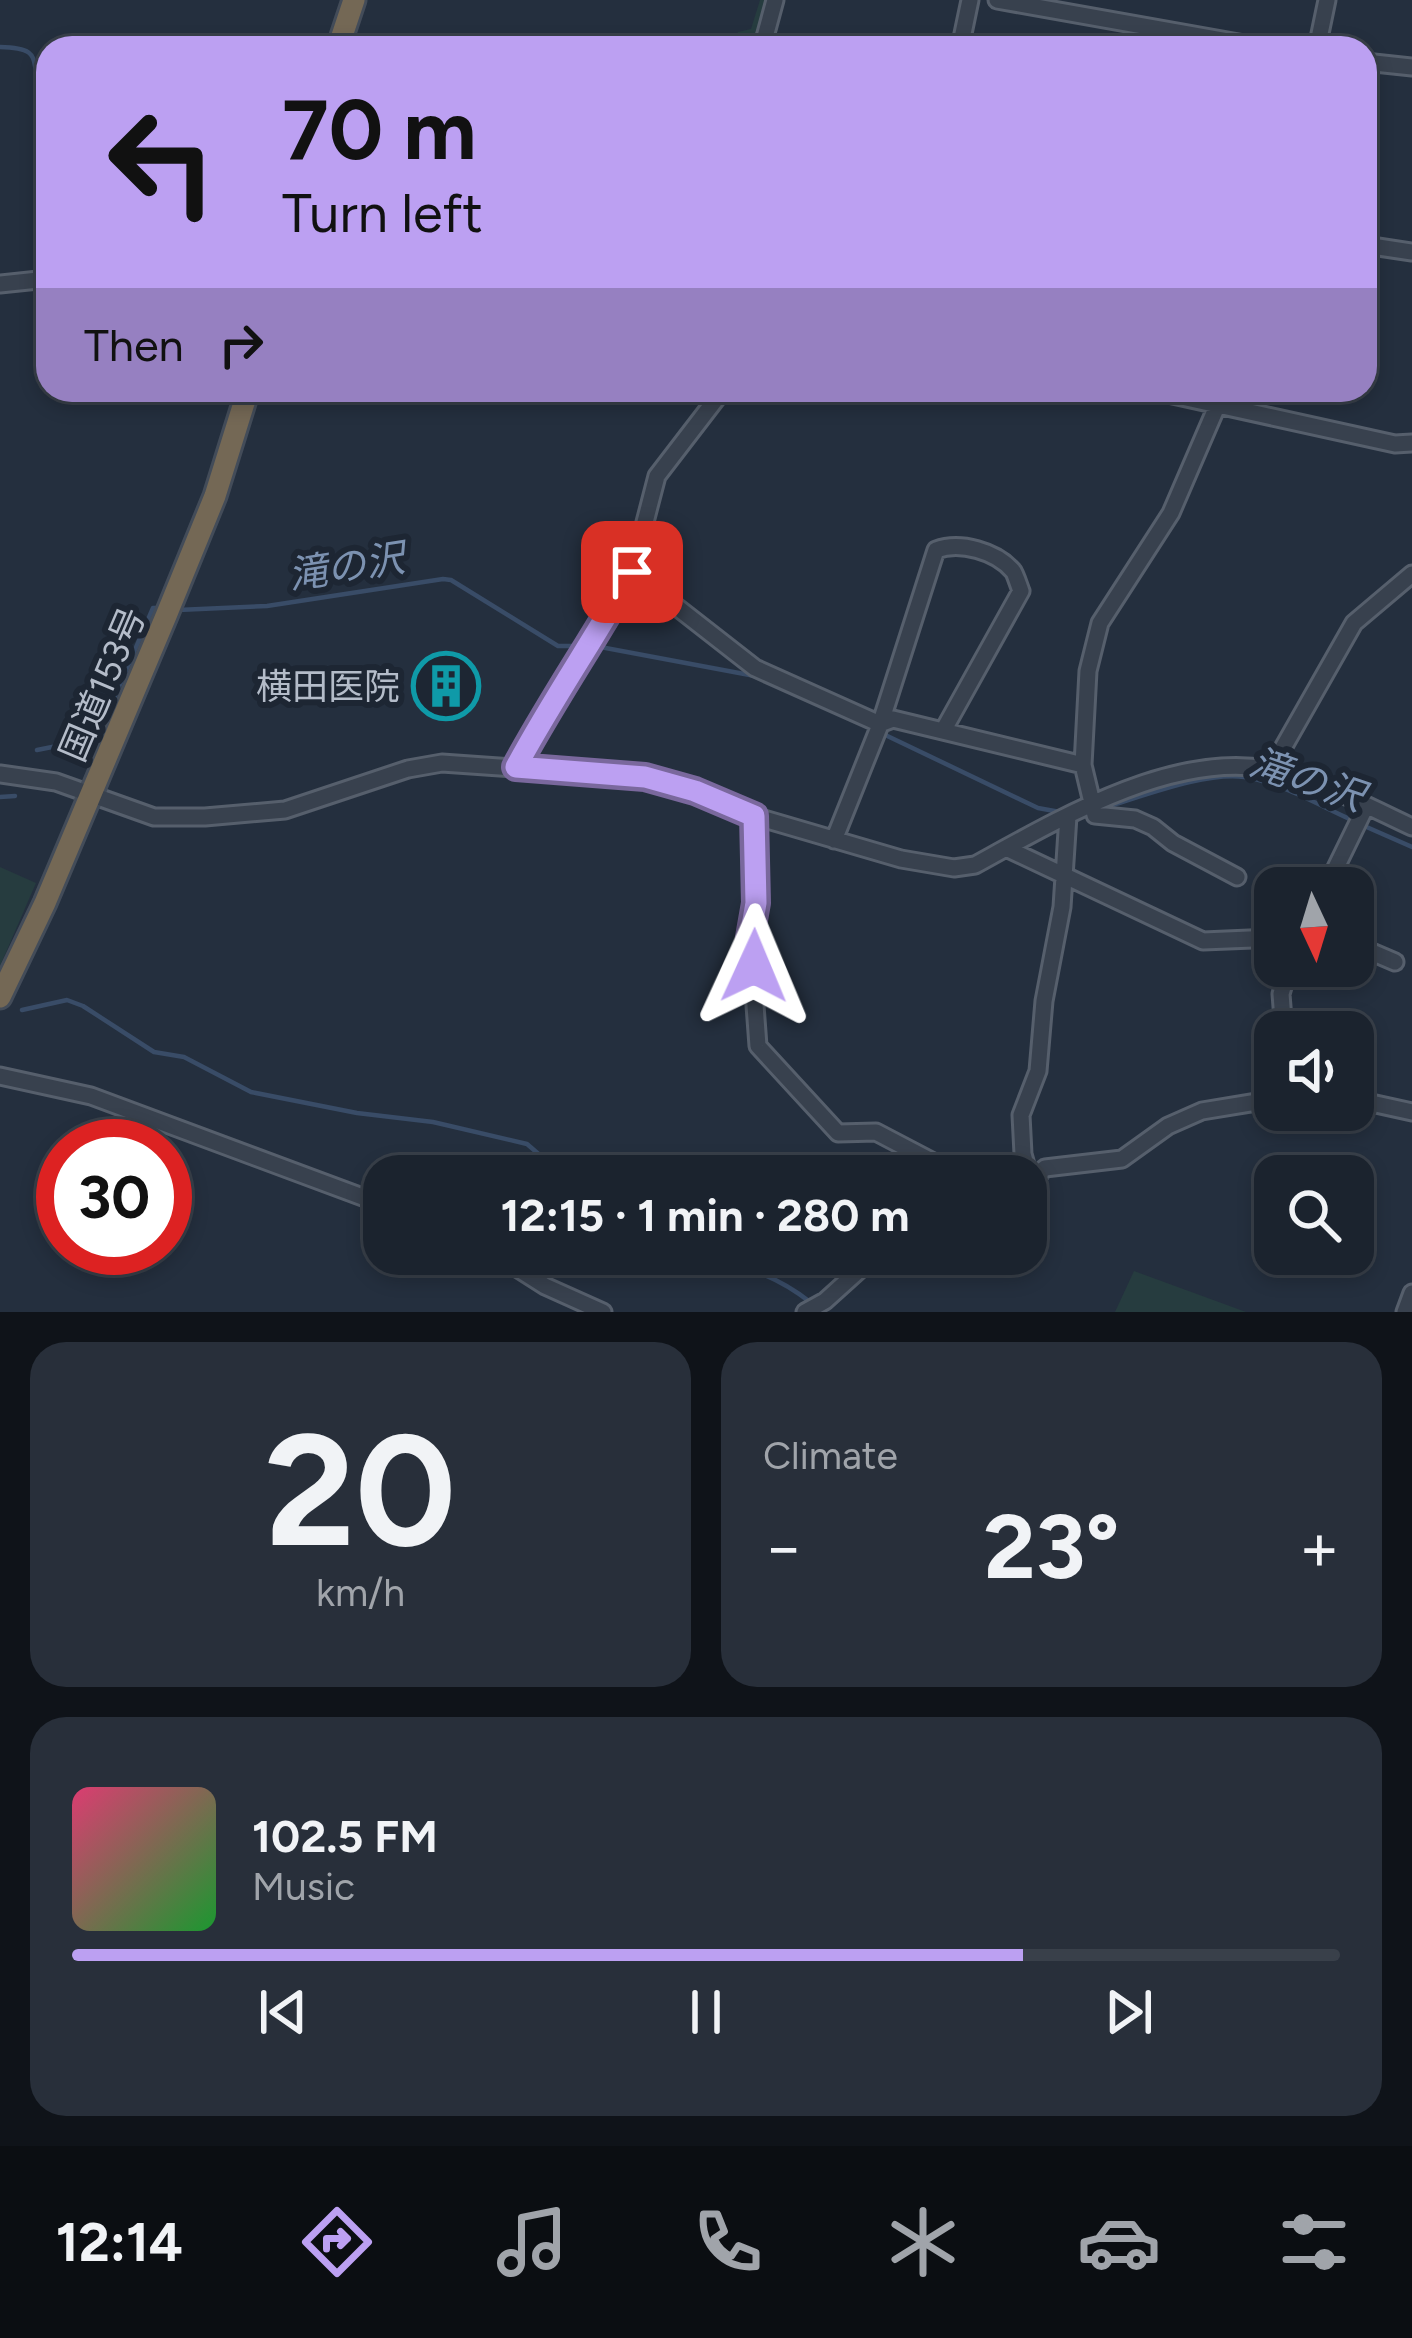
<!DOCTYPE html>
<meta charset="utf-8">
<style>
:root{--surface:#1b232e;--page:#282f3a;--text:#f1f3f6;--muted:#a0a4aa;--line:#39404a;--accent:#bca0f2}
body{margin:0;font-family:Figtree,"Noto Sans JP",sans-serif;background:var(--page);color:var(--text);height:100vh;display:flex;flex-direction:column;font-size:45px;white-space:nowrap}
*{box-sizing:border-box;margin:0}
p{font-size:39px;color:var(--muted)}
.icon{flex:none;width:66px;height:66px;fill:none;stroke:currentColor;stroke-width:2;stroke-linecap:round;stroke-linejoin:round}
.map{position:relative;height:1312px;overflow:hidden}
.sheet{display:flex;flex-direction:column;gap:30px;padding:30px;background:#0f1319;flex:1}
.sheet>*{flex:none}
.top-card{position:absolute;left:36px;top:36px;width:1341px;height:366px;border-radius:36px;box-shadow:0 6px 18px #0003,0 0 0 3px var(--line);background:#bca0f2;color:#111;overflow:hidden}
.needle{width:78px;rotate:176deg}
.controls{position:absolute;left:1254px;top:867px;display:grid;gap:24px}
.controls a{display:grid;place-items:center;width:120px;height:120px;border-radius:24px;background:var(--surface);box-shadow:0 6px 18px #0003,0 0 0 3px var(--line);font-size:60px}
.speed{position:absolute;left:36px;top:1119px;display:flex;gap:24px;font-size:60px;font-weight:700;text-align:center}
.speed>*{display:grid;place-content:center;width:156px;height:156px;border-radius:50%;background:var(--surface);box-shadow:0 6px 18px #0003,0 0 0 3px var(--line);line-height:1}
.speed .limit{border:18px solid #d22;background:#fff;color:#111}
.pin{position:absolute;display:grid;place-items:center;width:102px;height:102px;color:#fff;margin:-51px;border-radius:24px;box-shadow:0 6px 18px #0006}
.me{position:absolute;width:132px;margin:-66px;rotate:1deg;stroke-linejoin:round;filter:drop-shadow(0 0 9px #0008)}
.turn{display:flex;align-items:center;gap:42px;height:252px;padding:0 48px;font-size:54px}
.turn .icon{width:156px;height:156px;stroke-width:2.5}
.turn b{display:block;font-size:84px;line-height:102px}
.then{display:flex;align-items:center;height:114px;padding:0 48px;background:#0003;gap:24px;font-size:45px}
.big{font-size:90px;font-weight:700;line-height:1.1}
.sheet .widget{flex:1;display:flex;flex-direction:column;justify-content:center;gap:18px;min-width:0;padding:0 42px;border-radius:36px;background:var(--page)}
.sheet .dial{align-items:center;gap:0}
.dial b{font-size:156px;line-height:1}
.song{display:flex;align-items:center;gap:36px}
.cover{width:144px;height:144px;border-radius:18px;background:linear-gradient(135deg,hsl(340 70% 55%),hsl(130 70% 35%))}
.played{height:12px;border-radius:6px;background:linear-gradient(90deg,var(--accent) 75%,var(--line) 75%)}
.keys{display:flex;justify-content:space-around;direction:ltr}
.heat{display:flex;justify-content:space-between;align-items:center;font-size:66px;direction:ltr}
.sheet .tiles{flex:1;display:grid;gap:30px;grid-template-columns:1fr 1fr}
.widget:last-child{grid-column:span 2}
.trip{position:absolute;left:363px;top:1155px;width:684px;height:120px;border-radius:36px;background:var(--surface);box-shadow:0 6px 18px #0003,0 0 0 3px var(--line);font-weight:700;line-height:120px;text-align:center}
.dock{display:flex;height:192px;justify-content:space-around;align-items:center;background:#0b0e12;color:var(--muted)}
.dock .icon{width:84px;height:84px}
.dock .on{color:var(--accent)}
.dock b{font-size:54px;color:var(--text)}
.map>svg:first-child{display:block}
</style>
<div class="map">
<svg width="1412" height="1312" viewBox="0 0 1412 1312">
<rect width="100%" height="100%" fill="#242f3e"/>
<path fill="#263c3f" d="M760 0H769L757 48H699L705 41 734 40 738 32 751 29Z
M0 867 36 883 0 966Z
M1134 1271 1246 1312H1115Z"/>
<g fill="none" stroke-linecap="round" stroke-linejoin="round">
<path stroke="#394c67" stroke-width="4.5" d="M0 47C52 48 22 67 48 90
M178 610 267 606 443 579 451 580 558 646H584
M595 646 755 676
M879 732 1038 808 1060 812
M37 750 97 738 153 608H161
M0 797 15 796
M1113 805C1149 794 1207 772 1244 777 1282 783 1318 805 1352 820
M1362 825 1412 847
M22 1010 67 1000 83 1006 154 1052 184 1057 251 1092 357 1113 433 1122 527 1144 564 1176
M692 1254C735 1262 775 1274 810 1302"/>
<g stroke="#565f6c" stroke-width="21">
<path id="minor" d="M997 0 1267 48
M762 48 775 0
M960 48 970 0
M1317 48 1327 0
M1365 62 1412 67
M1365 245 1412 252
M0 284 48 279
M1150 390 1395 444 1412 443
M1224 390 1171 513 1100 623 1088 671 1083 765 1095 815 1135 819 1153 827 1173 843 1237 877
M632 572 755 668 880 724 893 719 1083 765
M516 767 550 704 598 632 632 572 657 476 723 390
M1271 769 1354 623 1412 574
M0 774 56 782 154 817H205L285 810 408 769 442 763 645 777 695 791 754 816 901 859 954 868 975 865C1057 820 1171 752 1267 769 1311 776 1371 808 1412 827
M754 816 756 903 750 937 758 1046 838 1133 876 1132 960 1176
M834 840 880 725 936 550C960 541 996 551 1013 571 1015 573 1020 589 1021 591L943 731
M1006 848 1203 941 1275 938
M1326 888 1366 806
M1353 944 1395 962
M1284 1032 1281 994 1289 966
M0 1076 91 1096 384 1205
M1353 1099 1412 1112
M1032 1186 1023 1154 1021 1115 1038 1071 1044 1001 1062 907 1068 816
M1027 1187 1045 1168 1122 1159 1168 1126 1202 1111 1275 1099
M495 1254 545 1286 603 1312
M805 1312 825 1301 877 1254
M1405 1312 1412 1293"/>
</g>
<g stroke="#434c59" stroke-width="27">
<path id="highway" d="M338 48 354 0
M0 997 45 903 166 616 215 496 248 390"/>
</g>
<use href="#minor" stroke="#38414e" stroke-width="15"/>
<use href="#highway" stroke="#746855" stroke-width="21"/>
</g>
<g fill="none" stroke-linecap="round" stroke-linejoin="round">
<g stroke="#7a689d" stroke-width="30">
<path id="route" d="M632 572C595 638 552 700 516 767L645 777 695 791 754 816 756 903 750 937 754 966"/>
</g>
<use href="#route" stroke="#bca0f2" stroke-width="21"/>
</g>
<defs>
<g id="building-ring" transform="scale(3.45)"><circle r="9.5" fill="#1d2633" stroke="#0f9aa8" stroke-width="1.5"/><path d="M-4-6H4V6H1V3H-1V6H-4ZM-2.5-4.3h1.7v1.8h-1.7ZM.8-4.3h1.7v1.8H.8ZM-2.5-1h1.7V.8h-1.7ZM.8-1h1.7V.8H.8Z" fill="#0f9aa8"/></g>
</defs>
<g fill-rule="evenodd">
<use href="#building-ring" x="446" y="686"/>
</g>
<g text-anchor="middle" stroke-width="12" stroke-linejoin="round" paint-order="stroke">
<g font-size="36" fill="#b4bcc9" stroke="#1d2633">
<text transform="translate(102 684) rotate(-67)" y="13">国道153号</text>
</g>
<g font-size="36" fill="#b4bcc9" stroke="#1d2633" text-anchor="end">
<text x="400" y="699">横田医院</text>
</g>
<g font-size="39" font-style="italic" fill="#7c92b1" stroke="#1d2633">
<text transform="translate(346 566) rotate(-9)" y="14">滝の沢</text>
<text transform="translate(1307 779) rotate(19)" y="14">滝の沢</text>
</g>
</g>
</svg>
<div class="controls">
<a><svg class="needle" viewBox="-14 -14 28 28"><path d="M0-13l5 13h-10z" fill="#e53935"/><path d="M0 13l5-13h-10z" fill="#a0a4aa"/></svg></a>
<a><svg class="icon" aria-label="sound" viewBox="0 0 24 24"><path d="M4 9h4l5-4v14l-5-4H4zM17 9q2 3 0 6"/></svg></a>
<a><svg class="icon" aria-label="search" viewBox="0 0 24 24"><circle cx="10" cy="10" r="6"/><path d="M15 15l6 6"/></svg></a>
</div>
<div class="speed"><div class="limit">30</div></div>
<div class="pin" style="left:632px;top:572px;background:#d93025"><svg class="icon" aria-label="arrive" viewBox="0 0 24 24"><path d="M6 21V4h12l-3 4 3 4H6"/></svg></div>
<svg class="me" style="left:754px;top:966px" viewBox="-20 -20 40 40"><path d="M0-17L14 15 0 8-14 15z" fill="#bca0f2" stroke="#fff" stroke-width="4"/></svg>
<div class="trip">12:15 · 1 min · 280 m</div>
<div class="top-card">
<div class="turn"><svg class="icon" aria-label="left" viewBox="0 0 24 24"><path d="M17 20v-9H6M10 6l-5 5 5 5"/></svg><div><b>70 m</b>Turn left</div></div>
<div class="then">Then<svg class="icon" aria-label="right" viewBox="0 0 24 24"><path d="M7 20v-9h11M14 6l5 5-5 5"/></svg></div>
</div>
</div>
<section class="sheet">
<div class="tiles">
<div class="widget dial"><b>20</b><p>km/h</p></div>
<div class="widget"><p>Climate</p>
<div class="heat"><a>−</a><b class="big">23°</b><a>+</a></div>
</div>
<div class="widget">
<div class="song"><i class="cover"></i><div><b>102.5 FM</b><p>Music</p></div></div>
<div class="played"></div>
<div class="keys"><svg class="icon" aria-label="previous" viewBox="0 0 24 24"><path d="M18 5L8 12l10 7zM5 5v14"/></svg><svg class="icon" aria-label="pause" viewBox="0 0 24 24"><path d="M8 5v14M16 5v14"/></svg><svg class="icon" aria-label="next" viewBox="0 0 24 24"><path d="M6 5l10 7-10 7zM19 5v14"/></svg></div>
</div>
</div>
</section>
<nav class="dock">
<b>12:14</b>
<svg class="icon on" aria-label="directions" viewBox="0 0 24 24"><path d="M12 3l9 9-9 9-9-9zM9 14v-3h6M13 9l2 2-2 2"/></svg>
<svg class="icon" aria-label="music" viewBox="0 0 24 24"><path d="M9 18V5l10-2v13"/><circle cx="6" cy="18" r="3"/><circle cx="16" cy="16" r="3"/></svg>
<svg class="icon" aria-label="phone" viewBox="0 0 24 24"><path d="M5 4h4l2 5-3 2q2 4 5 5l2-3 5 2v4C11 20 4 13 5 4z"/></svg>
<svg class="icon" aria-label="climate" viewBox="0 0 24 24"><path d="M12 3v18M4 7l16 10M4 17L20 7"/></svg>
<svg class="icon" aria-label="car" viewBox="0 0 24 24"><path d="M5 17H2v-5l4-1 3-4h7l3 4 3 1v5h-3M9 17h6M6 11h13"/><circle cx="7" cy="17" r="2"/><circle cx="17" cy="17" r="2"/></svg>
<svg class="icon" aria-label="filters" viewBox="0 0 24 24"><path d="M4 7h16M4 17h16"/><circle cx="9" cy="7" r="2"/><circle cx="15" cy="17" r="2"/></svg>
</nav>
